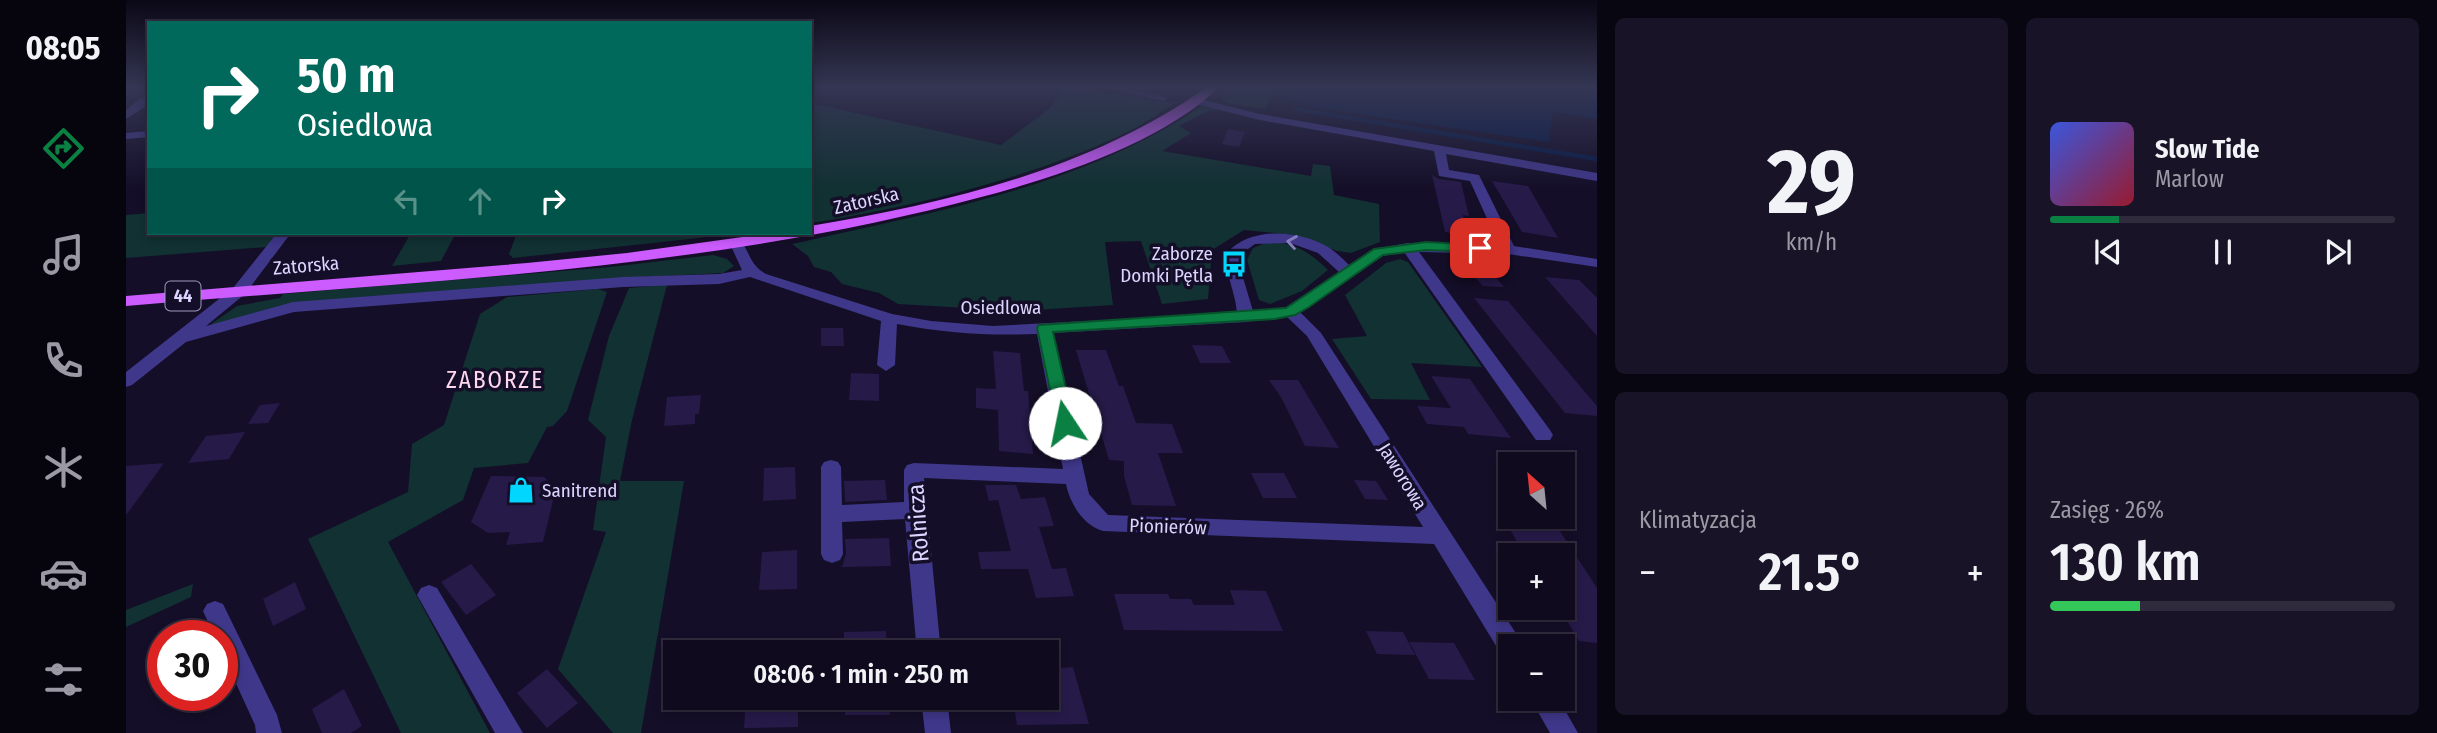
<!DOCTYPE html>
<html lang="pl">
<meta charset="utf-8">
<style>
:root{--surface:#0f0a1e;--page:#181327;--text:#f1f3f6;--muted:#9b9aa4;--line:#2f2b3c;--accent:#0b8043}
body{margin:0;font-family:"Fira Sans Condensed",sans-serif;background:var(--page);color:var(--text);height:100vh;display:flex;flex-direction:column;font-size:26px;white-space:nowrap}
*{box-sizing:border-box;margin:0}
p{font-size:23px;color:var(--muted)}
.icon{flex:none;width:38px;height:38px;fill:none;stroke:currentColor;stroke-width:2;stroke-linecap:round;stroke-linejoin:round}
.map{position:relative;flex:1;overflow:hidden}
.side{display:flex;flex-direction:column;gap:18px;padding:18px;background:#080610;width:840px}
.side>*{flex:none}
.banner{position:absolute;left:21px;top:21px;width:665px;height:214px;border-radius:0px;box-shadow:0 4px 10px #0003,0 0 0 2px var(--line);background:#00695c;color:#fff;overflow:hidden}
.needle{width:46px;rotate:333deg}
.tools{position:absolute;left:1372px;top:452px;display:grid;gap:14px}
.tools a{display:grid;place-items:center;width:77px;height:77px;border-radius:0px;background:var(--surface);box-shadow:0 4px 10px #0003,0 0 0 2px var(--line);font-size:35px}
.speed{position:absolute;left:21px;top:620px;display:flex;gap:14px;font-size:35px;font-weight:700;text-align:center}
.speed>*{display:grid;place-content:center;width:91px;height:91px;border-radius:50%;background:var(--surface);box-shadow:0 4px 10px #0003,0 0 0 2px var(--line);line-height:1}
.speed .limit{border:10px solid #d22;background:#fff;color:#111}
.pin{position:absolute;display:grid;place-items:center;width:60px;height:60px;color:#fff;margin:-30px;border-radius:14px;box-shadow:0 4px 10px #0006}
.me{position:absolute;width:77px;margin:-38px;rotate:349deg;stroke-linejoin:round;filter:drop-shadow(0 0 5px #0008)}
.turn{display:flex;align-items:center;gap:24px;height:147px;padding:0 35px;font-size:32px}
.turn .icon{width:91px;height:91px;stroke-width:2.5}
.turn b{display:block;font-size:49px;line-height:60px}
.lanes{display:flex;align-items:center;height:66px;padding:0 35px;background:#0003;justify-content:center;gap:35px;direction:ltr}
.lanes .off{opacity:.35}
.big{font-size:52px;font-weight:600;line-height:1.1}
.side .card{flex:1;display:flex;flex-direction:column;justify-content:center;gap:10px;min-width:0;padding:0 24px;border-radius:10px;background:var(--page)}
.side .dial{align-items:center;gap:0}
.dial b{font-size:91px;line-height:1}
.song{display:flex;align-items:center;gap:21px}
.cover{width:84px;height:84px;border-radius:10px;background:linear-gradient(135deg,hsl(230 70% 55%),hsl(350 70% 35%))}
.played{height:7px;border-radius:4px;background:linear-gradient(90deg,var(--accent) 20%,var(--line) 20%)}
.keys{display:flex;justify-content:space-around;direction:ltr}
.heat{display:flex;justify-content:space-between;align-items:center;font-size:38px;direction:ltr}
.charge{height:10px;border-radius:5px;background:linear-gradient(90deg,#34c759 26%,var(--line) 0)}
.side .tiles{flex:1;display:grid;gap:18px;grid-template-columns:repeat(2,1fr)}
.trip{position:absolute;left:537px;top:640px;width:396px;height:70px;border-radius:0px;background:var(--surface);box-shadow:0 4px 10px #0003,0 0 0 2px var(--line);font-weight:600;line-height:70px;text-align:center}
main{display:flex;flex:1;min-height:0}
.menu{display:flex;flex-direction:column;width:126px;justify-content:space-around;align-items:center;background:#06040c;color:var(--muted)}
.menu .icon{width:49px;height:49px}
.menu .active{color:var(--accent)}
.menu b{font-size:32px;color:var(--text)}
.map>svg:first-child{display:block}
</style>
<main>
<nav class="menu">
<b>08:05</b>
<svg class="icon active" aria-label="directions" viewBox="0 0 24 24"><path d="M12 3l9 9-9 9-9-9zM9 14v-3h6M13 9l2 2-2 2"/></svg>
<svg class="icon" aria-label="music" viewBox="0 0 24 24"><path d="M9 18V5l10-2v13"/><circle cx="6" cy="18" r="3"/><circle cx="16" cy="16" r="3"/></svg>
<svg class="icon" aria-label="phone" viewBox="0 0 24 24"><path d="M5 4h4l2 5-3 2q2 4 5 5l2-3 5 2v4C11 20 4 13 5 4z"/></svg>
<svg class="icon" aria-label="climate" viewBox="0 0 24 24"><path d="M12 3v18M4 7l16 10M4 17L20 7"/></svg>
<svg class="icon" aria-label="car" viewBox="0 0 24 24"><path d="M5 17H2v-5l4-1 3-4h7l3 4 3 1v5h-3M9 17h6M6 11h13"/><circle cx="7" cy="17" r="2"/><circle cx="17" cy="17" r="2"/></svg>
<svg class="icon" aria-label="filters" viewBox="0 0 24 24"><path d="M4 7h16M4 17h16"/><circle cx="9" cy="7" r="2"/><circle cx="15" cy="17" r="2"/></svg>
</nav>
<div class="map">
<svg width="1471" height="733" viewBox="0 0 1471 733">
<rect width="100%" height="100%" fill="#140e28"/>
<path fill="#113132" d="M940 87 1050 103C1033 113 1017 125 999 133 909 177 783 208 684 223V103L875 145 923 109Z
M1106 87H1149L1139 109 1101 103 1094 98Z
M1076 106 1094 111 1084 110 1053 126 1065 133 1036 151 1185 176 1187 164 1204 166 1208 195 1253 204 1254 242 1225 253 1211 251 1169 235 1118 230 1086 250 1082 299 1036 304 1015 241 979 242 987 305 893 311 772 304 753 293 716 284 705 272 688 267 682 256 666 244C806 212 954 188 1076 106Z
M23 213V233H151L141 247 0 258V215Z
M285 233H330L315 261 266 266Z
M391 233H619L387 258 383 254Z
M1142 242C1168 242 1184 252 1202 270L1176 291 1144 304 1133 300 1121 260 1127 248Z
M587 255 601 259 608 266 597 273 498 278 157 305 89 325 85 324 111 306 154 298 157 294 484 267Z
M1274 259 1282 262 1356 367 1285 363 1304 400 1245 399 1206 339 1241 336 1219 295 1260 263Z
M541 285 506 420 494 481H558L515 733H487L432 669 480 532 467 530 480 437 462 420 483 336 503 288Z
M472 289 481 292 441 411 427 426 421 427 402 463 348 468 337 500 262 542 364 733H275L182 539 282 492 286 444 318 425 354 314 381 297Z
M67 584 65 597 0 627V610Z"/>
<path fill="#081b47" d="M1164 87H1471V119L1427 112 1423 142 1191 108 1159 99Z"/>
<g fill="none" stroke-linecap="round" stroke-linejoin="round">
<path stroke="#081b47" stroke-width="4.5" d="M1170 109 1471 159"/>
</g>
<path fill="#261a49" d="M1102 129 1119 132 1113 147 1096 144Z
M1306 175 1313 179 1335 182 1343 216 1337 215 1342 236 1319 232Z
M1366 181 1402 186 1432 238 1396 232Z
M1342 270H1363L1378 287 1357 286Z
M1419 277 1453 280 1471 298V336Z
M1348 298 1382 301 1471 406V416L1439 413Z
M695 328H717L718 346H695Z
M1066 345 1096 346 1105 363H1074Z
M950 350H980L993 386H997L1010 423 1046 424 1057 453H1032L1050 506 1006 505 998 476V461L983 460Z
M867 351 894 353 898 391H902L907 454 873 451 872 410 850 408V388L870 389Z
M725 373 753 374V401L723 400Z
M1305 376 1344 379 1385 438 1342 434 1338 427 1301 424 1291 406 1325 408Z
M1143 380H1172L1213 448 1179 446 1156 399Z
M575 395 573 414H569V424L538 426 541 397Z
M154 403 142 423 122 424 134 405Z
M119 432 103 459 62 463 80 436Z
M38 463 15 495 0 515V466Z
M669 467 670 499 637 501 638 468Z
M1125 473H1158L1171 498H1137Z
M365 476 418 477 430 488 417 542 380 545 384 532 362 533 345 522Z
M759 480 761 500 719 502 718 481Z
M1228 480 1250 481 1262 500 1239 499Z
M859 485H890L895 499 919 497 928 526 913 527 926 569 940 568 948 596 910 598 902 569H855L852 552 885 551 872 500 863 501Z
M1376 516H1424L1471 588V643L1453 641 1437 614V555H1399Z
M763 538 765 566 716 567 720 554 719 539Z
M671 550V589L633 590 636 552Z
M345 564 370 595 340 615 315 582Z
M169 582 180 609 147 626 137 599Z
M1104 590 1140 591 1157 631 998 630 988 594H1042L1044 599H1065L1068 605H1109Z
M760 631 761 653H718V632Z
M1240 631 1277 632 1289 655 1251 654Z
M1283 642 1328 643 1349 680 1303 679Z
M947 667 963 724 891 725 887 698H920V669Z
M421 669 452 703 421 728 391 693Z
M218 689 236 726 225 733H196L186 709Z
M620 698H672V727L618 728Z
M719 698H763L764 715H719Z"/>
<g fill="none" stroke-linecap="round" stroke-linejoin="round">
<path fill="#3f3789" fill-rule="evenodd" d="M974 87H997L1042 98 1037 101Z
M15 98H23V104L0 119V110Z
M1070 98 1134 114 1471 173V181L1320 154 1323 170 1353 175 1388 246 1471 259V267L1382 254 1293 252 1424 430 1427 435 1424 440H1410L1278 252 1257 256 1174 312 1195 333 1393 638 1396 646H1384V657L1375 654 1308 544 977 531C957 525 944 504 940 484L798 478 815 653H791L779 519 716 522 717 554 714 560 706 563 698 560 695 554V467L698 462 705 460 712 462 715 467 716 505 778 502V470L781 465 788 463 937 469 911 334C863 336 818 333 771 324L769 365 760 371 751 365 755 321 624 277 593 284 497 287 168 312 60 342 6 385 0 387V372L107 288 151 233H165L119 294 80 326 167 302 497 277 593 274 616 270 604 244 611 240C623 244 621 264 640 274L766 314 805 321 867 326 1111 313C1109 289 1099 277 1101 253 1124 226 1174 230 1202 247 1210 252 1217 259 1223 265L1248 249 1282 243 1373 245 1344 181 1313 176 1308 151 1134 120 1066 103V99ZM1164 243 1192 253 1213 272 1160 307 1127 311 1115 271V254L1129 244ZM1160 316 1181 336 1297 527 982 515 963 494 927 333 1120 322Z
M23 131V137L0 139V133Z
M303 585 311 588 397 733H369L291 595 295 588Z
M89 601 97 604 151 715 156 733H130L129 725 96 653V635H88L77 611 81 604Z
M795 698H821L825 733H799Z
M1404 698H1432L1452 733H1424Z"/>
<path fill="#cc5cff" fill-rule="evenodd" d="M1081 87H1093C1037 142 933 176 859 196 579 272 287 281 0 306V296L401 263 501 253 645 233H684V226C823 203 965 169 1081 87Z"/>
</g>
<defs><path id="oneway-chevron" d="M-2-3.5L2.5 0L-2 3.5" fill="none" stroke-width="1.6" stroke-linecap="round" stroke-linejoin="round" transform="scale(1.75)"/></defs>
<use stroke="#867ebe" href="#oneway-chevron" transform="translate(1166 242) rotate(-171)"/>
<linearGradient id="sky" x2="0" y2="1"><stop stop-color="#0b0816"/><stop offset="0.46" stop-color="#343653"/><stop offset="1" stop-color="#343653" stop-opacity="0"/></linearGradient>
<rect width="1471" height="190" fill="url(#sky)"/>
<path fill="#0b8043" stroke="#07532c" stroke-width="2" d="M1300 242 1354 245 1361 248 1354 252 1300 250 1257 255 1183 307 1169 315 1149 319 927 332 948 423 939 429 931 423 911 328 913 325 1160 308 1248 249Z"/>
<defs>
<g id="bus-bare" transform="scale(2.1)"><path d="M-5-6H5V4H4V6H2V4H-2V6H-4V4H-5ZM-3.5-4V0h7V-4ZM-3.5 1.2v1.5H-2V1.2ZM2 1.2v1.5H3.5V1.2Z" fill="#01d6ff" stroke="#140e28" stroke-width="2.5" paint-order="stroke"/></g>
<g id="shop-bare" transform="scale(2.1)"><path d="M-5-2.5h2.3a2.7 3.5 0 0 1 5.4 0H5L5.5 6h-11ZM-1.5-2.5h3a1.5 2.3 0 0 0-3 0Z" fill="#01d6ff" stroke="#140e28" stroke-width="2.5" paint-order="stroke"/></g>
</defs>
<g fill-rule="evenodd">
<use href="#bus-bare" x="1108" y="264"/>
<use href="#shop-bare" x="395" y="490"/>
</g>
<g text-anchor="middle" stroke-width="7" stroke-linejoin="round" paint-order="stroke">
<rect fill="#140e28" stroke="#a099be" stroke-width="2" x="39.5" y="281.5" width="35" height="29" rx="5"/>
<g font-size="18" font-weight="bold" fill="#dcd5ff">
<text x="57" y="302">44</text>
</g>
<g font-size="19" fill="#dcd5ff" stroke="#140e28">
<text transform="translate(740 200) rotate(-13)" y="7">Zatorska</text>
<text transform="translate(180 265) rotate(-5)" y="7">Zatorska</text>
<text x="875" y="314">Osiedlowa</text>
<text transform="translate(1277 476) rotate(58)" y="7">Jaworowa</text>
<text transform="translate(1042 526) rotate(2)" y="7">Pionierów</text>
</g>
<g font-size="19" fill="#dcd5ff" stroke="#140e28" text-anchor="end">
<text x="1087" y="260">Zaborze<tspan x="1087" dy="22">Domki Pętla</tspan></text>
<text x="416" y="497" text-anchor="start">Sanitrend</text>
</g>
<g font-size="23" letter-spacing="2" fill="#ffd7ee" stroke="#140e28">
<text x="369" y="388">ZABORZE</text>
</g>
<g font-size="23" fill="#dcd5ff" stroke="#140e28">
<text transform="translate(792 523) rotate(-94)" y="8">Rolnicza</text>
</g>
</g>
</svg>
<div class="tools">
<a><svg class="needle" viewBox="-14 -14 28 28"><path d="M0-13l5 13h-10z" fill="#e53935"/><path d="M0 13l5-13h-10z" fill="#9b9aa4"/></svg></a>
<a>+</a>
<a>−</a>
</div>
<div class="speed"><div class="limit">30</div></div>
<div class="pin" style="left:1354px;top:248px;background:#d93025"><svg class="icon" aria-label="arrive" viewBox="0 0 24 24"><path d="M6 21V4h12l-3 4 3 4H6"/></svg></div>
<svg class="me" style="left:939px;top:423px" viewBox="-20 -20 40 40"><circle r="19" fill="#fff"/><path d="M0-13L10 11 0 6-10 11z" fill="#0b8043"/></svg>
<div class="trip">08:06 · 1 min · 250 m</div>
<div class="banner">
<div class="turn"><svg class="icon" aria-label="right" viewBox="0 0 24 24"><path d="M7 20v-9h11M14 6l5 5-5 5"/></svg><div><b>50 m</b>Osiedlowa</div></div>
<div class="lanes"><svg class="icon off" aria-label="left" viewBox="0 0 24 24"><path d="M17 20v-9H6M10 6l-5 5 5 5"/></svg><svg class="icon off" aria-label="ahead" viewBox="0 0 24 24"><path d="M12 20V5M6 11l6-6 6 6"/></svg><svg class="icon" aria-label="right" viewBox="0 0 24 24"><path d="M7 20v-9h11M14 6l5 5-5 5"/></svg></div>
</div>
</div>
<section class="side">
<div class="tiles">
<div class="card dial"><b>29</b><p>km/h</p></div>
<div class="card">
<div class="song"><i class="cover"></i><div><b>Slow Tide</b><p>Marlow</p></div></div>
<div class="played"></div>
<div class="keys"><svg class="icon" aria-label="previous" viewBox="0 0 24 24"><path d="M18 5L8 12l10 7zM5 5v14"/></svg><svg class="icon" aria-label="pause" viewBox="0 0 24 24"><path d="M8 5v14M16 5v14"/></svg><svg class="icon" aria-label="next" viewBox="0 0 24 24"><path d="M6 5l10 7-10 7zM19 5v14"/></svg></div>
</div>
<div class="card"><p>Klimatyzacja</p>
<div class="heat"><a>−</a><b class="big">21.5°</b><a>+</a></div>
</div>
<div class="card"><p>Zasięg · 26%</p><b class="big">130 km</b><div class="charge"></div></div>
</div>
</section>
</main>
